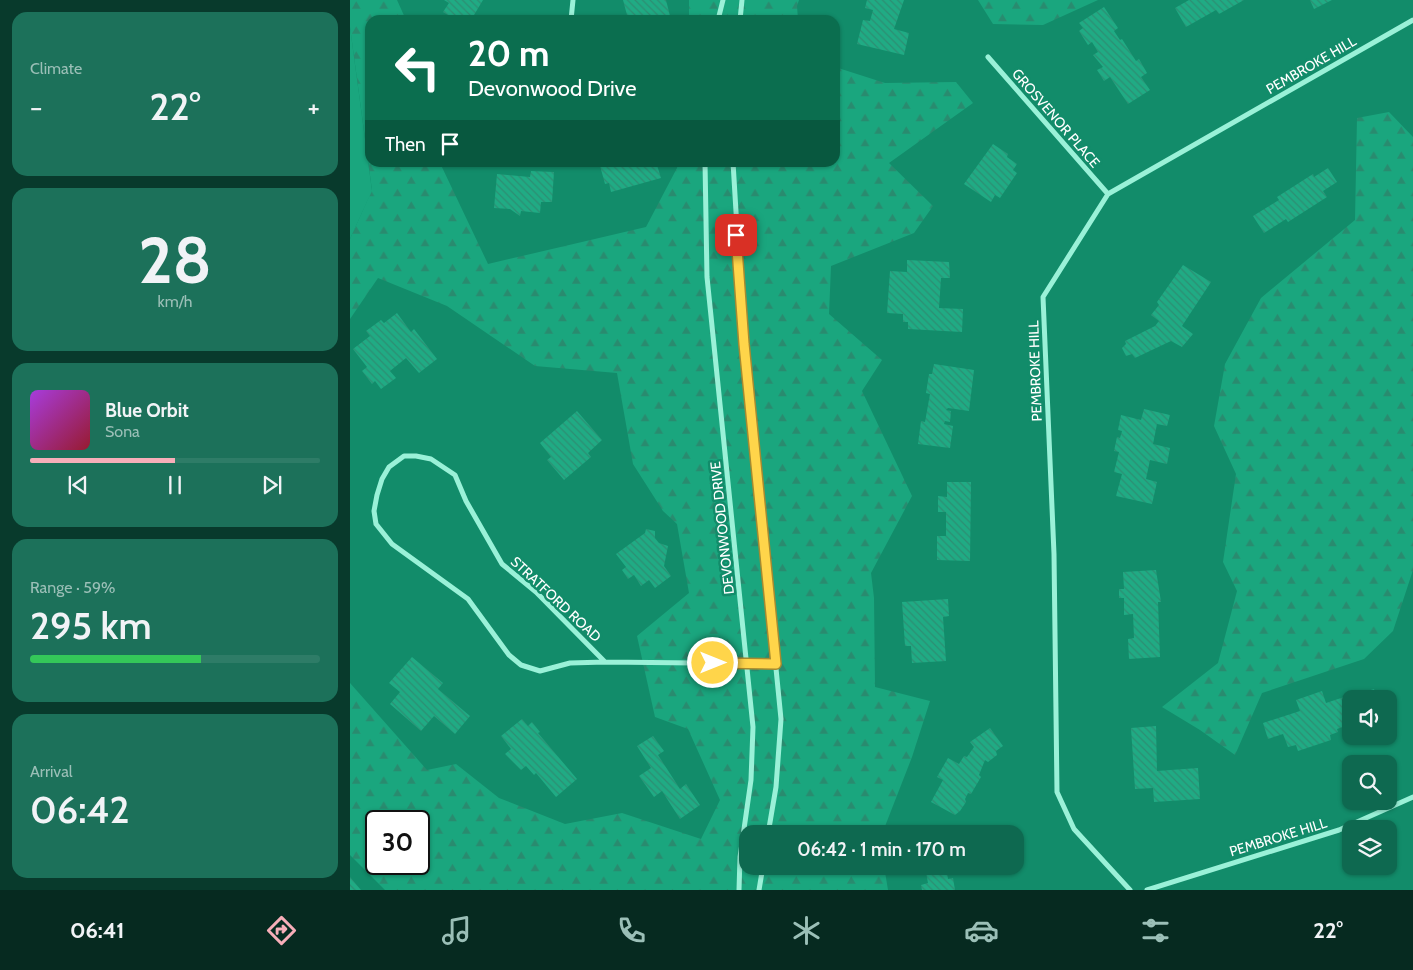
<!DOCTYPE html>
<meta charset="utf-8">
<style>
:root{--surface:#0e6950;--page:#1c715a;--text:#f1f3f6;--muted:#9bbfb7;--line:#2e7c67;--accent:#f7aeb9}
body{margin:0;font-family:Cabin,sans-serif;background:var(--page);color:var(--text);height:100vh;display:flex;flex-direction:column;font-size:19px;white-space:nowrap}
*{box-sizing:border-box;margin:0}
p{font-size:16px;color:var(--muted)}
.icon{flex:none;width:28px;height:28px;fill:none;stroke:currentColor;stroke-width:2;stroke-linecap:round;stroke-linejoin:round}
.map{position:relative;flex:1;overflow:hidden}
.sheet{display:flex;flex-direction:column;gap:12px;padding:12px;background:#083a2c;width:350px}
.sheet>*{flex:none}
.banner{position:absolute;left:15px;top:15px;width:475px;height:152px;border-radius:15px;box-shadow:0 1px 4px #0004;background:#0b6e4f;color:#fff;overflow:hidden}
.fabs{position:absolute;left:992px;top:690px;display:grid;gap:10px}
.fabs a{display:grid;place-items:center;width:55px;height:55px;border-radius:10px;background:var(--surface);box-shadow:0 1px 4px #0004;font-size:25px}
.speed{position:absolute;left:15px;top:810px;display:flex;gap:10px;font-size:25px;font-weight:700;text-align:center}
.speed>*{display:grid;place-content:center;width:65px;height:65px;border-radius:50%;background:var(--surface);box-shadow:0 1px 4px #0004;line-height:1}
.speed .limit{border:2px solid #111;border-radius:8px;background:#fff;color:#111}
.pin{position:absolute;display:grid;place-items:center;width:42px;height:42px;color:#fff;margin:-21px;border-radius:10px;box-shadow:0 2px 8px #0006}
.me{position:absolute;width:55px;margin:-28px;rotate:90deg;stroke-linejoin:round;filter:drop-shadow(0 0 4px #0008)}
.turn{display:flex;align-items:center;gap:18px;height:105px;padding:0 20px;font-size:22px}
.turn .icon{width:65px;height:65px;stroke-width:2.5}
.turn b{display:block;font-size:35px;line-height:42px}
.then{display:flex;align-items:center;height:48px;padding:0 20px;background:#0003;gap:10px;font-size:19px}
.big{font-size:38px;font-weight:600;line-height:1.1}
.sheet .widget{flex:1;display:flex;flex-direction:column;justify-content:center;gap:8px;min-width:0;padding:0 18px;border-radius:15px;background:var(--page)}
.sheet .dial{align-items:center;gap:0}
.dial b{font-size:65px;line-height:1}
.song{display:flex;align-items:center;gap:15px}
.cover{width:60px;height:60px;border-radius:8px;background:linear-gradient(135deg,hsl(280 70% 55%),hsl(350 70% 35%))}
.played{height:5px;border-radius:2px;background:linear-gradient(90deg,var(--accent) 50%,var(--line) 50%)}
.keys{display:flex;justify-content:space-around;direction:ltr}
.heat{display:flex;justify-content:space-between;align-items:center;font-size:28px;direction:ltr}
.charge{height:8px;border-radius:4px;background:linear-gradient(90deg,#34c759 59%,var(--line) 0)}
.trip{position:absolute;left:389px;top:825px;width:285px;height:50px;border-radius:15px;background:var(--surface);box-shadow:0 1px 4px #0004;font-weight:600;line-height:50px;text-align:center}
.tabs{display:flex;height:80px;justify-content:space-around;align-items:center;background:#062a20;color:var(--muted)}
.tabs .icon{width:35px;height:35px}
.tabs .on{color:var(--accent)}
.tabs b{font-size:22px;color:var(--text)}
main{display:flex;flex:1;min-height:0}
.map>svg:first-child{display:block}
</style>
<main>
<section class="sheet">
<div class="widget"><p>Climate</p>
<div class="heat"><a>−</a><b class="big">22°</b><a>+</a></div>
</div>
<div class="widget dial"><b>28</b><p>km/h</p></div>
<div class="widget">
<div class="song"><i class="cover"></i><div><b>Blue Orbit</b><p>Sona</p></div></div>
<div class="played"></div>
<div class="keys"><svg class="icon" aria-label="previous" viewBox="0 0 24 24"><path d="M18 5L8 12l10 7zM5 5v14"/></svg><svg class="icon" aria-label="pause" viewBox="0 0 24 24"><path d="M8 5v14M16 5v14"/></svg><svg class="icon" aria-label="next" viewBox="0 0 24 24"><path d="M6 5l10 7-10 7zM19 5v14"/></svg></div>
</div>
<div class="widget"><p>Range · 59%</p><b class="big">295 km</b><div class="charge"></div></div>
<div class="widget"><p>Arrival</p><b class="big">06:42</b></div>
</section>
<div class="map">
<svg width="1063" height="890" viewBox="0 0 1063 890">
<defs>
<pattern id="forest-firs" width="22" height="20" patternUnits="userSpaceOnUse" patternTransform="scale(1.25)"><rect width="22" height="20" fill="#1aa67e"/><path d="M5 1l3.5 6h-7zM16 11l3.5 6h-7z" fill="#298b6f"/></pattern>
<pattern id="building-back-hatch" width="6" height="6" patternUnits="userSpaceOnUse" patternTransform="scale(1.25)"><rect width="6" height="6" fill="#20ab84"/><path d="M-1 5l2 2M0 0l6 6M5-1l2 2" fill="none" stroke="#2d8e73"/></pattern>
</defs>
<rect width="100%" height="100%" fill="#128c6a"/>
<path fill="url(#forest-firs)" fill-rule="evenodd" d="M0 0H47L56 20H20V162L90 163 138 264 296 227 327 168 328 163 485 162V67L535 83 606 82 623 103 539 163 583 206 564 233 481 266 479 314 532 360 512 391 562 496 521 573 524 598 525 687 580 701 562 757 532 834H398V866H534L538 890H35L0 855V683L77 770 106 764 149 798 215 824 272 813 351 839 370 800 338 729 305 717 287 636 339 593 327 524 313 511 283 464 267 373 185 366 97 306 28 278 0 319V239L22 190 0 27ZM26 821H69V864H26Z
M339 0H449L447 6 448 20H339Z
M628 0H748L693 25 643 24Z
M1039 112 1063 137V570L1043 631 1014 659 912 693 885 755 850 730 812 707 868 663 887 591 873 562 886 474 864 426 875 364 911 298 1005 220 1007 118Z"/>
<path fill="#1aa67e" d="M0 27 22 191 0 239Z"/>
<path fill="url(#building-back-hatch)" d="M94 0H133L121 20H106L93 12 99 3Z
M273 0H316L321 20H296L295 17 290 20H268V18L277 15Z
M517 0H554L544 29 559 33 554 55 507 44 513 20 520 21 523 10 515 8Z
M839 0H894L869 14 866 10 836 27 825 8Z
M960 0H982L964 9Z
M754 7 768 28 764 31 770 40 772 39 786 61 789 59 797 73 791 77 800 90 778 104 760 77 754 81 747 70 753 67 743 55 748 52 742 42 738 45 729 31 733 28 729 23Z
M643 144 658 154 657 157 667 164 663 170 667 173 650 198 645 195 641 202 614 184Z
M249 162H306L311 178 261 192 259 183 255 184Z
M978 168 987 182 973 191 977 197 938 222 936 219 914 233 903 216 929 200 927 197 963 174 964 177Z
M181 171 204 172 202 202H191L190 213 171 211 170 216 160 209 144 208 147 174 180 177Z
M557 260 599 262 600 278H591L589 308 613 309 612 332 558 329V322H553V314L537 313 540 271 557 272Z
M833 265 861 282 832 326 843 334 832 347 821 341 785 358 782 354 776 356 772 348 776 344 775 341 805 326 809 321 801 315 809 305 807 302Z
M47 313 61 332 64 329 87 359 69 373 56 358 40 371 46 378 31 389 25 381 22 384 12 371 17 367 3 349 20 336 16 331 31 320 34 323Z
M584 364 624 370 619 411 598 408 596 410 601 411 600 422 595 421 594 424 603 426 600 448 568 444 571 421 575 422 580 394 576 393 579 374H582Z
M794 409 820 415 817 426 807 424 803 444 820 448 817 464 800 460 796 479 807 482 802 504 766 496 772 474 764 472 769 452 764 451 767 437 770 438 772 431 768 430 771 415 791 420Z
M227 411 252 440 238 453 241 457 214 480 197 460 201 457 190 443Z
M597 482H621L620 561 587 560V536H596V512H588V496L597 497Z
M296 529 305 531V538L309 543 318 546 314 566 321 576 305 588 299 580 291 586 284 575 278 579 272 570 276 567 266 554 295 533Z
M806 570 811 602H808L810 657 779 659 778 639 784 638 783 614 774 615V598H769V589H774L773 572Z
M598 599 599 616 593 617 596 661 562 663 561 646H555L552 602Z
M62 657 93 683 88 689 120 716 105 734 84 716 71 731 40 704 50 692 39 683Z
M1024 689 1027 699H1003L1002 696Z
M972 691 976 703 997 696 999 704 1001 703V724L987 729 988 732 980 735 981 740 948 751 946 745 938 747 933 734 918 739 913 723 950 711 946 700Z
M172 719 178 726 182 722 190 732 188 733 227 779 206 797 186 773 184 775 176 766 171 770 155 754 161 749 151 736Z
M806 726 807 771 848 768 850 799 804 802 803 788 785 789 781 728Z
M640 728 653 746 646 751 647 755 638 762 635 760 629 775 631 777 621 794 618 793 615 799 616 802 610 811 605 815 581 802 593 780 587 777 598 758 609 764 614 756 617 757 624 747 620 742Z
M303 736 314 751 308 755 330 789 336 784 350 805 330 819 312 791 304 797 289 776 301 768 287 746Z
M596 866 598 879 603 878 605 890H572L571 885 578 883 575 867Z
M0 877 11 890H0Z"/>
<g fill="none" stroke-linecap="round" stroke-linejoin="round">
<path stroke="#9af1d8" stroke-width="5" d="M221 20 223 0
M368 20 373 0
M390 20 392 0
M638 57 758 194
M355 162 357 277 403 727 401 780 390 857 389 890
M383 162 394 344 431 719 426 787 418 834
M255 662 220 663 190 671 171 665 159 655 118 599 42 544 26 524 24 511 27 495 32 479 39 467 54 456H66L81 459 105 475 116 501 152 564 186 592 255 662 426 664
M409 890 413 866
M780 890 724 829 707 792 704 554 693 297 758 194 1063 20
M797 890 989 830 1063 797"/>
</g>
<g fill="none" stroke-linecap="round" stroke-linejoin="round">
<g stroke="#a68a30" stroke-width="12">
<path id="route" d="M363 663 426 664 394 344 386 235"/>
</g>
<use href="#route" stroke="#ffd54a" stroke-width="9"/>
</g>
<g text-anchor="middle" stroke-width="5" stroke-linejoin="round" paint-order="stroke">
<g font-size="14" fill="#fff" stroke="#128c6a">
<text transform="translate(961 65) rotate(-30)" y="5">PEMBROKE HILL</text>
<text transform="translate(706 118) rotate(49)" y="5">GROSVENOR PLACE</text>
<text transform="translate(685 371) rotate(-92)" y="5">PEMBROKE HILL</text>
<text transform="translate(372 528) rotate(-96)" y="5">DEVONWOOD DRIVE</text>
<text transform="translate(206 599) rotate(43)" y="5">STRATFORD ROAD</text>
<text transform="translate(928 837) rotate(-17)" y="5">PEMBROKE HILL</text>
</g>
</g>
</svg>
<div class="fabs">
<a><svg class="icon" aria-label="sound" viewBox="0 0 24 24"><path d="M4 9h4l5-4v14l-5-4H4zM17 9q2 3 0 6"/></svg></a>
<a><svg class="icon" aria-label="search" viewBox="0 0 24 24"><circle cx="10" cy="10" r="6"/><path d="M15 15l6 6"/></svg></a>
<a><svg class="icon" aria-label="layers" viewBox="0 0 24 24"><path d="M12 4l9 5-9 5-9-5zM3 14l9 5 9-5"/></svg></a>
</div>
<div class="speed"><div class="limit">30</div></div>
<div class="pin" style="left:386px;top:235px;background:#d93025"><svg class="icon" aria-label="arrive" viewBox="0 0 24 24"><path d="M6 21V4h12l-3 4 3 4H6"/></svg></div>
<svg class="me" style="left:363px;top:663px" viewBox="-20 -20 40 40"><circle r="17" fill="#ffd54a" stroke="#fff" stroke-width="3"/><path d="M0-11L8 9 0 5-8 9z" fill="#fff"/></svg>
<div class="trip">06:42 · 1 min · 170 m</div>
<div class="banner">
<div class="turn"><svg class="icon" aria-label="left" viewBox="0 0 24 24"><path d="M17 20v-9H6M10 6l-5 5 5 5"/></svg><div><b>20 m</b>Devonwood Drive</div></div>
<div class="then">Then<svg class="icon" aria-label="arrive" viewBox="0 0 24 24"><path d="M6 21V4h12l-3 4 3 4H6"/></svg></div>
</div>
</div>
</main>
<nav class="tabs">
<b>06:41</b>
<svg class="icon on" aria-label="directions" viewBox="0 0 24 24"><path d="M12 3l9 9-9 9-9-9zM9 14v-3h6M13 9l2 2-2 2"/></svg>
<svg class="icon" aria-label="music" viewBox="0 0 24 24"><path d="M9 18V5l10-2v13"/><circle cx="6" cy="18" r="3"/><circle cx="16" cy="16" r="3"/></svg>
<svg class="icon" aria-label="phone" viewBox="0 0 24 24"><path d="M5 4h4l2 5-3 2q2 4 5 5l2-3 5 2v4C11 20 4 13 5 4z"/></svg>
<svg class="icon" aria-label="climate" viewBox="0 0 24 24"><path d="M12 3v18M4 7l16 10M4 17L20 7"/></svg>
<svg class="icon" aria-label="car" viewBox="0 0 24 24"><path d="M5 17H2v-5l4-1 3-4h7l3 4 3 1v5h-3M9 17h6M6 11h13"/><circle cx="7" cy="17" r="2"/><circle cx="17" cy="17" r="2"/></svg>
<svg class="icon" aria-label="filters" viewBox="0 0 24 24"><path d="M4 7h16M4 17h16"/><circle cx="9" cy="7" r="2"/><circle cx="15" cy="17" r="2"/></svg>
<b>22°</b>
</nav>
